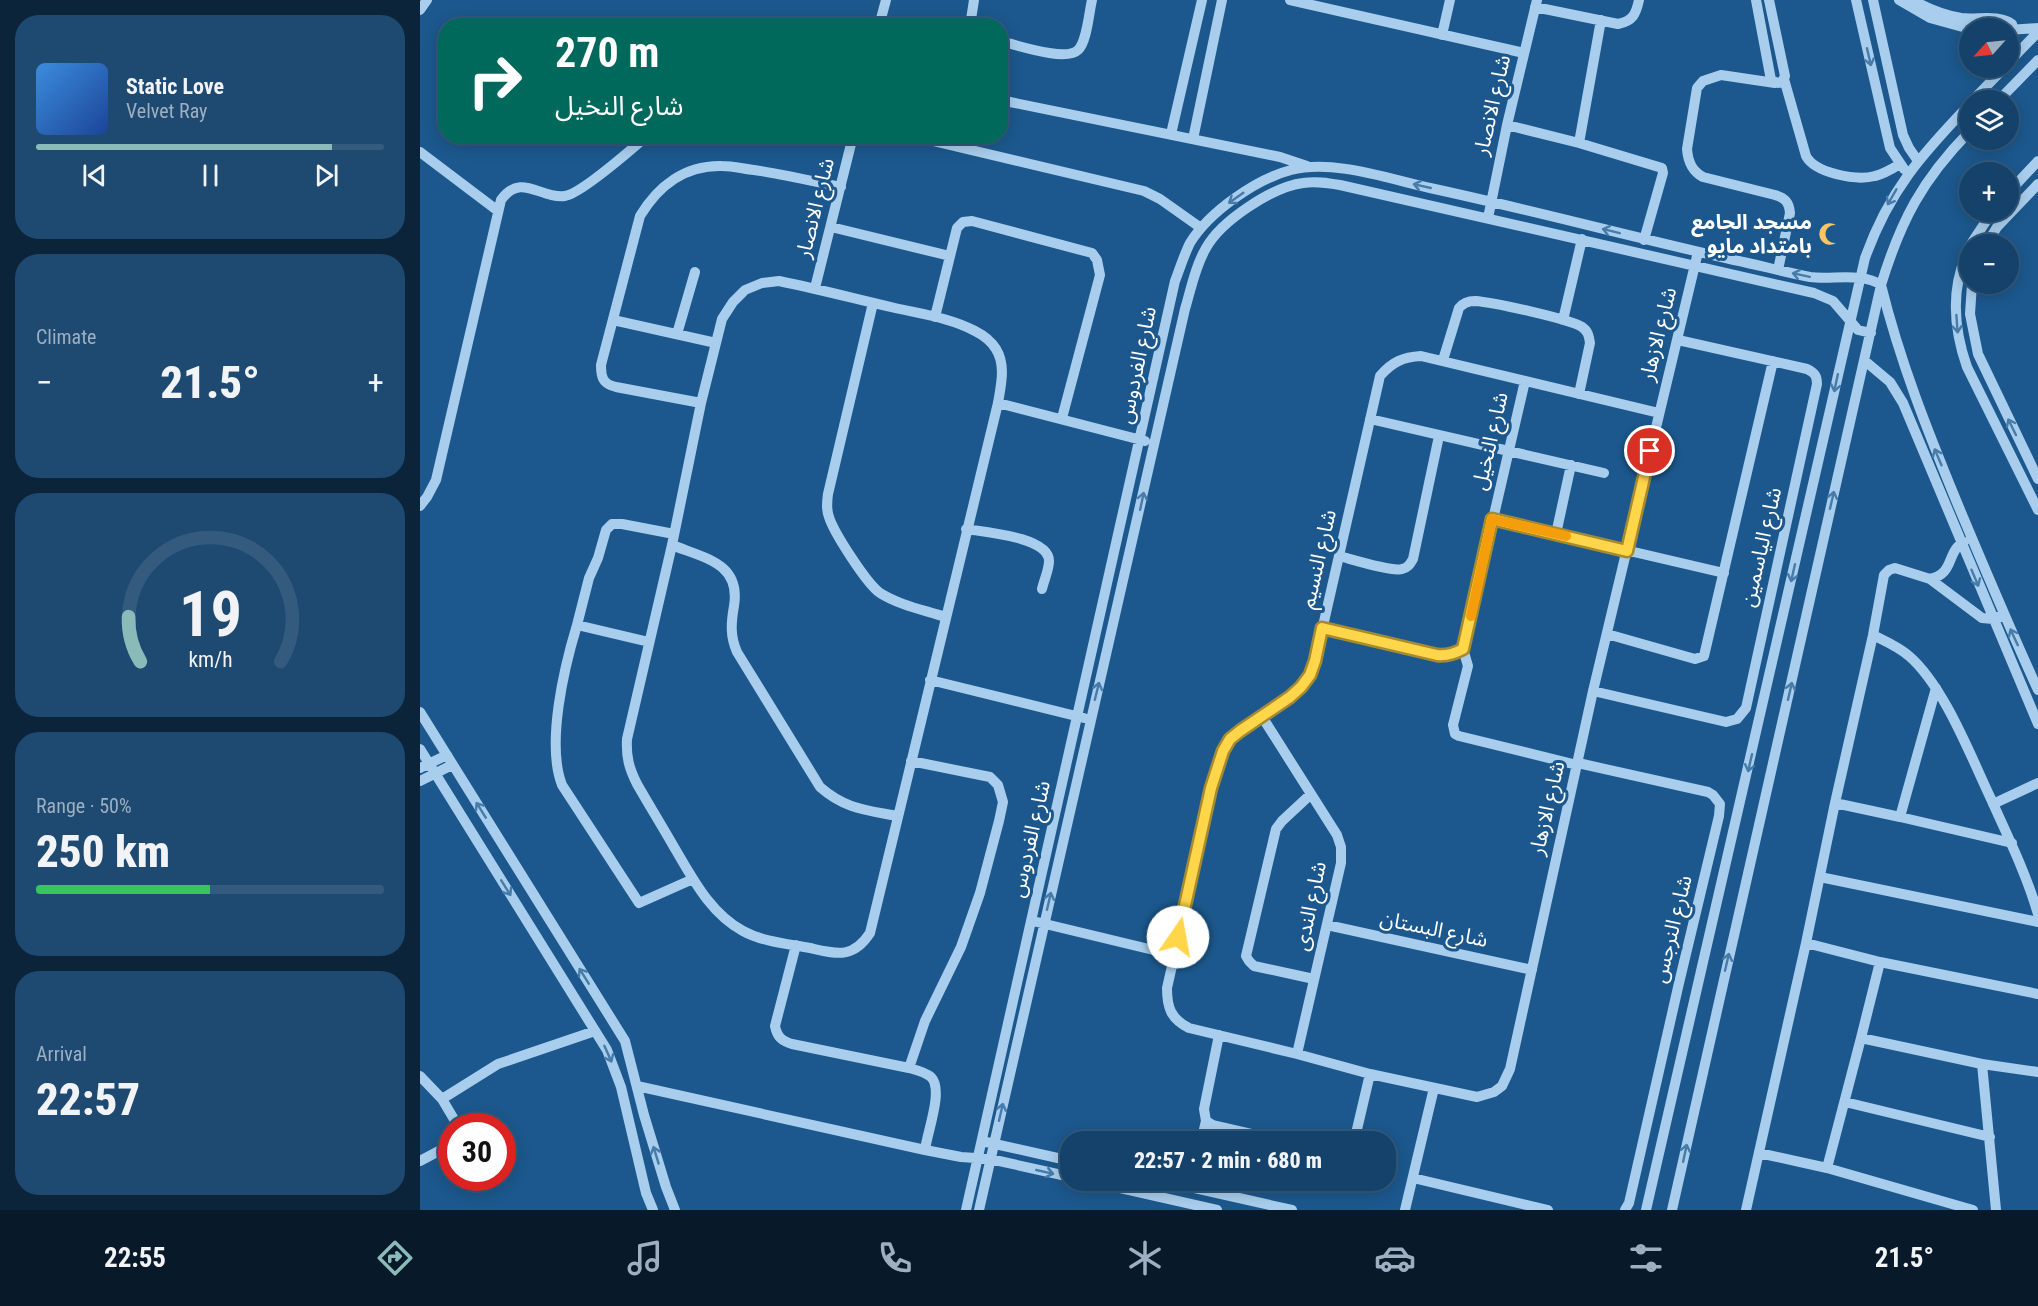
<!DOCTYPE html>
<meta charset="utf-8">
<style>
:root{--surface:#15426a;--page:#1e4970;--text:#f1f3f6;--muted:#9db0c1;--line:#345b7e;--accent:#8bbbb9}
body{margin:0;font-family:"Roboto Condensed","Noto Sans Arabic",sans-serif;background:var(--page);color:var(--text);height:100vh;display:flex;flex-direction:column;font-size:22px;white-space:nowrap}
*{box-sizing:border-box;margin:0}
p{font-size:20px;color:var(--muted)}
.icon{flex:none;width:33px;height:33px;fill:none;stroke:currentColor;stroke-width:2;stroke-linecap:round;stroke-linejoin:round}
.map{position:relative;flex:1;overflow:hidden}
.details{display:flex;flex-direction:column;gap:15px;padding:15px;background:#0c243a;width:420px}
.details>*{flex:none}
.guide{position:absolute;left:18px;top:18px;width:570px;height:126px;border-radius:24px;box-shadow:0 3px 15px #0003,0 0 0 2px var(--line);background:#00695c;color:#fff;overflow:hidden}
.needle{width:39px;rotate:243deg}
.tools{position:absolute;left:1539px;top:18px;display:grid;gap:12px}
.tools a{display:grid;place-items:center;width:60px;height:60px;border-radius:50%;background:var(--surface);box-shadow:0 3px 15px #0003,0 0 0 2px var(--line);font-size:30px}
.speed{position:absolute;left:18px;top:1113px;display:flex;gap:12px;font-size:30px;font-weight:700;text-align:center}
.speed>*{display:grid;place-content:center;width:78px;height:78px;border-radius:50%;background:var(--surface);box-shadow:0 3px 15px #0003,0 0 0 2px var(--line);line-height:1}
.speed .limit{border:9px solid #d22;background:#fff;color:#111}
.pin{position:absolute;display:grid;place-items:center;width:51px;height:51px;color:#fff;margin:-26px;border:3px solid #fff;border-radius:50%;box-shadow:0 2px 6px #0007}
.me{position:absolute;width:66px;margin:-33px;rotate:12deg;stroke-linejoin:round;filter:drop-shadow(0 0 4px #0008)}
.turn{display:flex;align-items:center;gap:21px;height:126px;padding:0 18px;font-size:27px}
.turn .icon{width:78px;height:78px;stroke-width:2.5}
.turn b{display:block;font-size:42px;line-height:51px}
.big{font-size:45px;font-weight:800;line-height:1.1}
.details .card{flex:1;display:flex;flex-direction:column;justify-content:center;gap:9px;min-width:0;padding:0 21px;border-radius:24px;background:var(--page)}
.details .dial{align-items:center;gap:0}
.dial svg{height:156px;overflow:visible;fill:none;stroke:var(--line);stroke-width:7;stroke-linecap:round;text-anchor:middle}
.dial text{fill:var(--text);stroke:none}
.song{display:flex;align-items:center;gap:18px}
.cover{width:72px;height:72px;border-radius:9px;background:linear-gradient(135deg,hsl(210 70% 55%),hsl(220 70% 35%))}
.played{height:6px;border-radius:3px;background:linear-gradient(90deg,var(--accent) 85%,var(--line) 85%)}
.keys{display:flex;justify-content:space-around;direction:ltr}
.heat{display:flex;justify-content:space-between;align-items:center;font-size:33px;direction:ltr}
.charge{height:9px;border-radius:4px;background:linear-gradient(90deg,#34c759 50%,var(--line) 0)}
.trip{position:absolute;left:640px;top:1131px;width:336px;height:60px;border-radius:24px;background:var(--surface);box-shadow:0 3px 15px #0003,0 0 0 2px var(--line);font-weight:800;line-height:60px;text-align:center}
.tab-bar{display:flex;height:96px;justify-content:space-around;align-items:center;background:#081a2a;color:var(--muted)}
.tab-bar .icon{width:42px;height:42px}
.tab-bar .active{color:var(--accent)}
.tab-bar b{font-size:27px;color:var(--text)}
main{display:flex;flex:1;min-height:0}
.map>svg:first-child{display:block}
</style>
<main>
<section class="details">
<div class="card">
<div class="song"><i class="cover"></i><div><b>Static Love</b><p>Velvet Ray</p></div></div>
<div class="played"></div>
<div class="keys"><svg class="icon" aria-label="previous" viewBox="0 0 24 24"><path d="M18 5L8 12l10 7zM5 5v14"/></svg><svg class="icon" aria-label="pause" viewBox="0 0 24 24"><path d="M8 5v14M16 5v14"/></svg><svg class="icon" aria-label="next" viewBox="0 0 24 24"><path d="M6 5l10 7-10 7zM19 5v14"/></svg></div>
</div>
<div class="card"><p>Climate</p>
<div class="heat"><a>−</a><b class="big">21.5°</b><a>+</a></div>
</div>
<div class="card dial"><svg viewBox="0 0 100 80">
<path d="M14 69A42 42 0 1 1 86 69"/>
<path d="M14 69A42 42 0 0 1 8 46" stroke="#8bbbb9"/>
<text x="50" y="56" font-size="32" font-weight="700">19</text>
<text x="50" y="72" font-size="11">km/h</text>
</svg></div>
<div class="card"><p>Range · 50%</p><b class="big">250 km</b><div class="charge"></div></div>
<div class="card"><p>Arrival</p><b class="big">22:57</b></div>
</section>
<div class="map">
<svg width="1618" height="1210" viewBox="0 0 1618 1210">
<rect width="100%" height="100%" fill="#1c588d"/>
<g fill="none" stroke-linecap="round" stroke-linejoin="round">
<path stroke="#a9ceed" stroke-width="10" d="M870 0 1104 53
M1336 0 1351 80 1358 83 1362 82 1365 76 1349 0
M1436 0 1470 148 1484 169
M1453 0 1483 135 1489 148 1498 161
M1479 0 1510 18 1550 29
M1493 0C1508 9 1524 15 1541 18 1558 20 1578 14 1592 24L1594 30
M1115 7 1198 24C1213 21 1216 14 1219 0
M0 10 7 0
M459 26 466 0
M550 26 554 0
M1588 30 1618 28
M1022 35 1030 0
M580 41C597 45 646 62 658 50 667 42 669 12 672 0
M1588 63 1618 32
M1364 79 1386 156C1395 173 1436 181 1455 176 1464 174 1472 169 1480 164
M1355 83 1301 75 1283 81 1277 88 1267 149C1268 162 1272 171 1283 177L1355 195C1365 198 1369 202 1370 213L1358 270
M580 100 860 157 887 166
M1553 100 1584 68
M1579 100 1618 60
M1087 125 1159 143 1242 168 1243 173 1224 240
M751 134 782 0
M492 136 724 191 740 199 781 228
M773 139 802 0
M1159 143 1181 20
M0 152 78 211
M1588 193 1618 161
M1068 218 1087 125 1117 0
M411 227 530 256
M1551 244 1572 212
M1567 244 1577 227 1618 184
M1550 247C1530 286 1533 327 1547 367L1618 510
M359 281C398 289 436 299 475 308 501 314 531 318 555 331 563 335 571 341 576 349 586 365 581 385 578 403L450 933C433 959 417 954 390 948 369 944 343 942 323 931 290 913 273 879 254 847 242 826 229 805 217 784 209 768 206 757 207 739L252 545 281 403 302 319 313 302 325 290 342 283Z
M1552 284 1550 314 1558 354 1618 479
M395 288 433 136
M453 303 408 494C407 502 406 509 409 517 414 533 447 584 460 593 479 605 504 610 525 617
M515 317 537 228 543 222 552 221 672 253 677 260 680 275 642 418
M193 320 296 343
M1143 320 1162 239
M257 334 275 272
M1023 360 1039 308C1043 303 1049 301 1055 301 1072 302 1150 319 1162 327 1168 331 1169 336 1170 343L1159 394
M1445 361 1470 382 1483 403 1618 724
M281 403 196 387C183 384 181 378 181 365L220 216C238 186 265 165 302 166 313 166 324 169 334 170 363 174 392 181 421 187
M578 403 725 441
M1239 413 1001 356C983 357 972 362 960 376L895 661 890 675 870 697 820 731 810 739 797 768 747 988C747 1008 751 1019 769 1028L877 1054 950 1074 1057 1097 1074 1092 1082 1086 1090 1069 1173 691 1278 252
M950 419 1184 473
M0 506 7 497 16 480 81 200C101 172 120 199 145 196 161 194 212 149 227 136
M1072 519 1304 573
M546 529C564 532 629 537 629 561 629 570 624 580 622 589
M1136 534 1151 465
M252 545C284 558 321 563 314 606 311 623 310 636 317 652L400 787C425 809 446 810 477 816
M919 556C931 559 972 572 982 569 988 568 990 564 993 559L1019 436
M1510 579C1535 574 1526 551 1544 542
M157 625 169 578 178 558 186 530 192 524H202L254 534
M902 628 1017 655 1028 656 1043 649 1105 381
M1187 634 1275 659 1284 656 1353 361
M1453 635C1465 641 1479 647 1489 656 1524 686 1551 757 1571 799 1588 837 1606 873 1618 914
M229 642 157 625C144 668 126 744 142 785L219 903 273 879
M1043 649 1048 666 1033 725 1035 734 1039 736 1157 765
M510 680 664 718
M1516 688 1480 817 1592 843
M1173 691 1306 722 1317 719 1326 708 1397 384C1397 376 1395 373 1387 369L1258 340
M0 712 205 1041 224 1115 246 1187 255 1210
M841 715 917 835 921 847V863L877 1054
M0 749 187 1050 201 1087 226 1193 233 1210
M1158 763 1288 792 1293 795 1300 804 1299 816 1259 983 1209 1203 1205 1210
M0 768 27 755
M0 781 32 765
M891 794 862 821 856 829 826 956 829 961 834 966 894 979
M1415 803 1480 817
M1573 804 1618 783
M1400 877 1618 922
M617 922 754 955
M907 925 1112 970
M1386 943 1460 962 1618 994
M376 945 355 1026C357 1037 362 1041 372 1044L489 1068C496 1070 505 1072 511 1077 524 1090 507 1132 505 1150
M1460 962 1441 1038 1562 1064
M799 1035 784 1109 786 1121 793 1125 866 1142
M1441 1038 1407 1168 1553 1210
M489 1068 505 1021 541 947 560 893 579 821 583 802 578 785 570 777 491 761
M0 1076 22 1099 38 1126
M217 1086 505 1150 541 1157 570 1159 651 1177
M22 1099 78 1064 175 1031
M1425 1102 1570 1137
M566 1142 651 1161
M781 1142 786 1121
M934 1142 950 1074
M1339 1153 1407 1168
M0 1161 32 1144
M993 1178 1128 1210
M665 1180 797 1210
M739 1180 872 1210
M546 1210 755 281C760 268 764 255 770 243 789 212 836 179 871 170 913 159 969 179 1010 188 1112 210 1212 237 1314 260 1339 265 1364 272 1390 277 1412 280 1442 272 1461 285 1480 362 1508 432 1538 505 1564 567 1590 629 1618 690
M559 1210 765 309C771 289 775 267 786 248 801 221 852 187 883 183 896 181 908 183 920 185L1394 293 1413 301 1438 330 1451 333
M985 1210 1014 1088
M1226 1210 1445 258C1469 191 1501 155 1550 104
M1252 1210 1461 285C1481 220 1502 180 1550 131
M1326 1210 1386 943 1415 803 1453 635 1464 575 1469 570 1475 568 1510 579 1562 618 1573 619 1584 615
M1576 1210 1562 1064 1618 1072"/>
</g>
<defs><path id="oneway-shaft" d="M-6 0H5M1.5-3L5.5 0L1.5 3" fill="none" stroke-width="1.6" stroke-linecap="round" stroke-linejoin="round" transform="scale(1.5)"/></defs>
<g stroke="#467baa">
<use href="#oneway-shaft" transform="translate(1449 57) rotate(77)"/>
<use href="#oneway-shaft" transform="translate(1002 186) rotate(-167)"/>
<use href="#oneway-shaft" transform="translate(1472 197) rotate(120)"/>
<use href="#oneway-shaft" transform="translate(816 198) rotate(145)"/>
<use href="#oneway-shaft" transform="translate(1191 231) rotate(-166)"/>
<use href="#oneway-shaft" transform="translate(1381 275) rotate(-168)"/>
<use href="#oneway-shaft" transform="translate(1537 324) rotate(86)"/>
<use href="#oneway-shaft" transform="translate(1416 383) rotate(102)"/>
<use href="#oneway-shaft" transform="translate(1592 427) rotate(-116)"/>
<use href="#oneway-shaft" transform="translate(1518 457) rotate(-113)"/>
<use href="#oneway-shaft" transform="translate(1412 500) rotate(-77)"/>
<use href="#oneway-shaft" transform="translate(722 501) rotate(-78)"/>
<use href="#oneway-shaft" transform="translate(1373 573) rotate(103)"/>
<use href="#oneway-shaft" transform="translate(1555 578) rotate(67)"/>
<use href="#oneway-shaft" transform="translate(1594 637) rotate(-115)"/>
<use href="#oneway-shaft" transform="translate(677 691) rotate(-76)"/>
<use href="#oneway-shaft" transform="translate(1370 691) rotate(-77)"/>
<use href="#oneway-shaft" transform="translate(1330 763) rotate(103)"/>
<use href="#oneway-shaft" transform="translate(61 810) rotate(-122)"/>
<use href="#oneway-shaft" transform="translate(86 888) rotate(58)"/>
<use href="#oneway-shaft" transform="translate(629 901) rotate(-77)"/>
<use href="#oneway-shaft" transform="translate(1307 962) rotate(-77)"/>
<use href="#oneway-shaft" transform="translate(164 976) rotate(-122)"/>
<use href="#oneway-shaft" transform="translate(188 1054) rotate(66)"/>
<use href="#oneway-shaft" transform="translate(581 1112) rotate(-77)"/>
<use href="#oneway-shaft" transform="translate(1265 1153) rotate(-78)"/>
<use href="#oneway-shaft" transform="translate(236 1155) rotate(-107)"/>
<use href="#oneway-shaft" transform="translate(625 1172) rotate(13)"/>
</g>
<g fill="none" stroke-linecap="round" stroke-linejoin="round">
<g stroke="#a68a30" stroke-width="15">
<path id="route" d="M758 937 791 788 803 751 810 739 820 731 870 697 881 687 890 675 895 661 902 628 1017 655C1027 656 1034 654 1043 649L1072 519 1207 551 1230 451"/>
</g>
<use href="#route" stroke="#ffd54a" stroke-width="10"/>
<path stroke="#f59e0b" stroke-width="10" d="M1051 616 1072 519 1146 536"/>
</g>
<defs>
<g id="mosque-bare" transform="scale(1.8)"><path d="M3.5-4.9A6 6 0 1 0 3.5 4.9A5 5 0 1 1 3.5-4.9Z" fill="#fdc467" stroke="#1c588d" stroke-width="2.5" paint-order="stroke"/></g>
</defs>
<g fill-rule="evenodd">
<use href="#mosque-bare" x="1410" y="234"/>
</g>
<g text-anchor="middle" stroke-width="6" stroke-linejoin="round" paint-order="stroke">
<g font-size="21" fill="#fff" stroke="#1c588d">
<text transform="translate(1072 105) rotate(-77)" y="7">شارع الانصار</text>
<text transform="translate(395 208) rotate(-76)" y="7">شارع الانصار</text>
<text transform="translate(1238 334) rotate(-76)" y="7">شارع الازهار</text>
<text transform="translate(717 365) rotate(-78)" y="7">شارع الفردوس</text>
<text transform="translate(1070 441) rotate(-77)" y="7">شارع النخيل</text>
<text transform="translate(1341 547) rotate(-77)" y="7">شارع الياسمين</text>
<text transform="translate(898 559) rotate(-77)" y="7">شارع النسيم</text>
<text transform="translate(1127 808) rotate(-77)" y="7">شارع الازهار</text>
<text transform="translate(610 839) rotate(-77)" y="7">شارع الفردوس</text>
<text transform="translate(890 906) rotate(-78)" y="7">شارع الندى</text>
<text transform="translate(1014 929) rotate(12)" y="7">شارع البستان</text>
<text transform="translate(1252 929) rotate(-76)" y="7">شارع النرجس</text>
</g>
<g font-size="21" font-weight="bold" fill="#fff" stroke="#1c588d" text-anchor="end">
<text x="1392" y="229">مسجد الجامع<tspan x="1392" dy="24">بامتداد مايو</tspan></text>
</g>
</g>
</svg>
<div class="tools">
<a><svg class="needle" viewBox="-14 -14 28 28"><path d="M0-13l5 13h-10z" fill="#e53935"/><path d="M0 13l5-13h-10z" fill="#9db0c1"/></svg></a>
<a><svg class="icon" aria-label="layers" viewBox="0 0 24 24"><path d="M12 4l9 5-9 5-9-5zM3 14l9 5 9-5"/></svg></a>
<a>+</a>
<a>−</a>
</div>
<div class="speed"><div class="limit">30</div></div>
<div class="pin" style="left:1230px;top:451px;background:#d93025"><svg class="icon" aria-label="arrive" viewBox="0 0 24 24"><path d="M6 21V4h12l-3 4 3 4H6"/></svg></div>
<svg class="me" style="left:758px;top:937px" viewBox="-20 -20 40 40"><circle r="19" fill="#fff"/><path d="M0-13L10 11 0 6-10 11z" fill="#ffd54a"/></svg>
<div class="trip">22:57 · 2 min · 680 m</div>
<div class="guide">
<div class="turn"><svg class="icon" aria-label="right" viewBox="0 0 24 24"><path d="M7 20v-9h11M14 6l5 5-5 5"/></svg><div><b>270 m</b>شارع النخيل</div></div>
</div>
</div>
</main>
<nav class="tab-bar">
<b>22:55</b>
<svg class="icon active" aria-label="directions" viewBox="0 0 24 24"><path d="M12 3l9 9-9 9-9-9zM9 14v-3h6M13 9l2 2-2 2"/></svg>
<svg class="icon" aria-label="music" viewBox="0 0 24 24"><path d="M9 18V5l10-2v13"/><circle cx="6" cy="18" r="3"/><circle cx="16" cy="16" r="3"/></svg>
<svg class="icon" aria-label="phone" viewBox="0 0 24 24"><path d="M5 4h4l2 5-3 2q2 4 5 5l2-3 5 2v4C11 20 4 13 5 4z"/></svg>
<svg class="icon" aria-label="climate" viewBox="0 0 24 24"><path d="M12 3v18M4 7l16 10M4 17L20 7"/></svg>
<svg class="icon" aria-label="car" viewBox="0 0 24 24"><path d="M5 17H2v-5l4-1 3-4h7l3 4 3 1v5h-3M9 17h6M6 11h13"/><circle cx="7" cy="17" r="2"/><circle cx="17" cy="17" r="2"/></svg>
<svg class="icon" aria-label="filters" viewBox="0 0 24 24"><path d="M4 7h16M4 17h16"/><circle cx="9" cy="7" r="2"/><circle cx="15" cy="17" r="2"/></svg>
<b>21.5°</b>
</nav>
